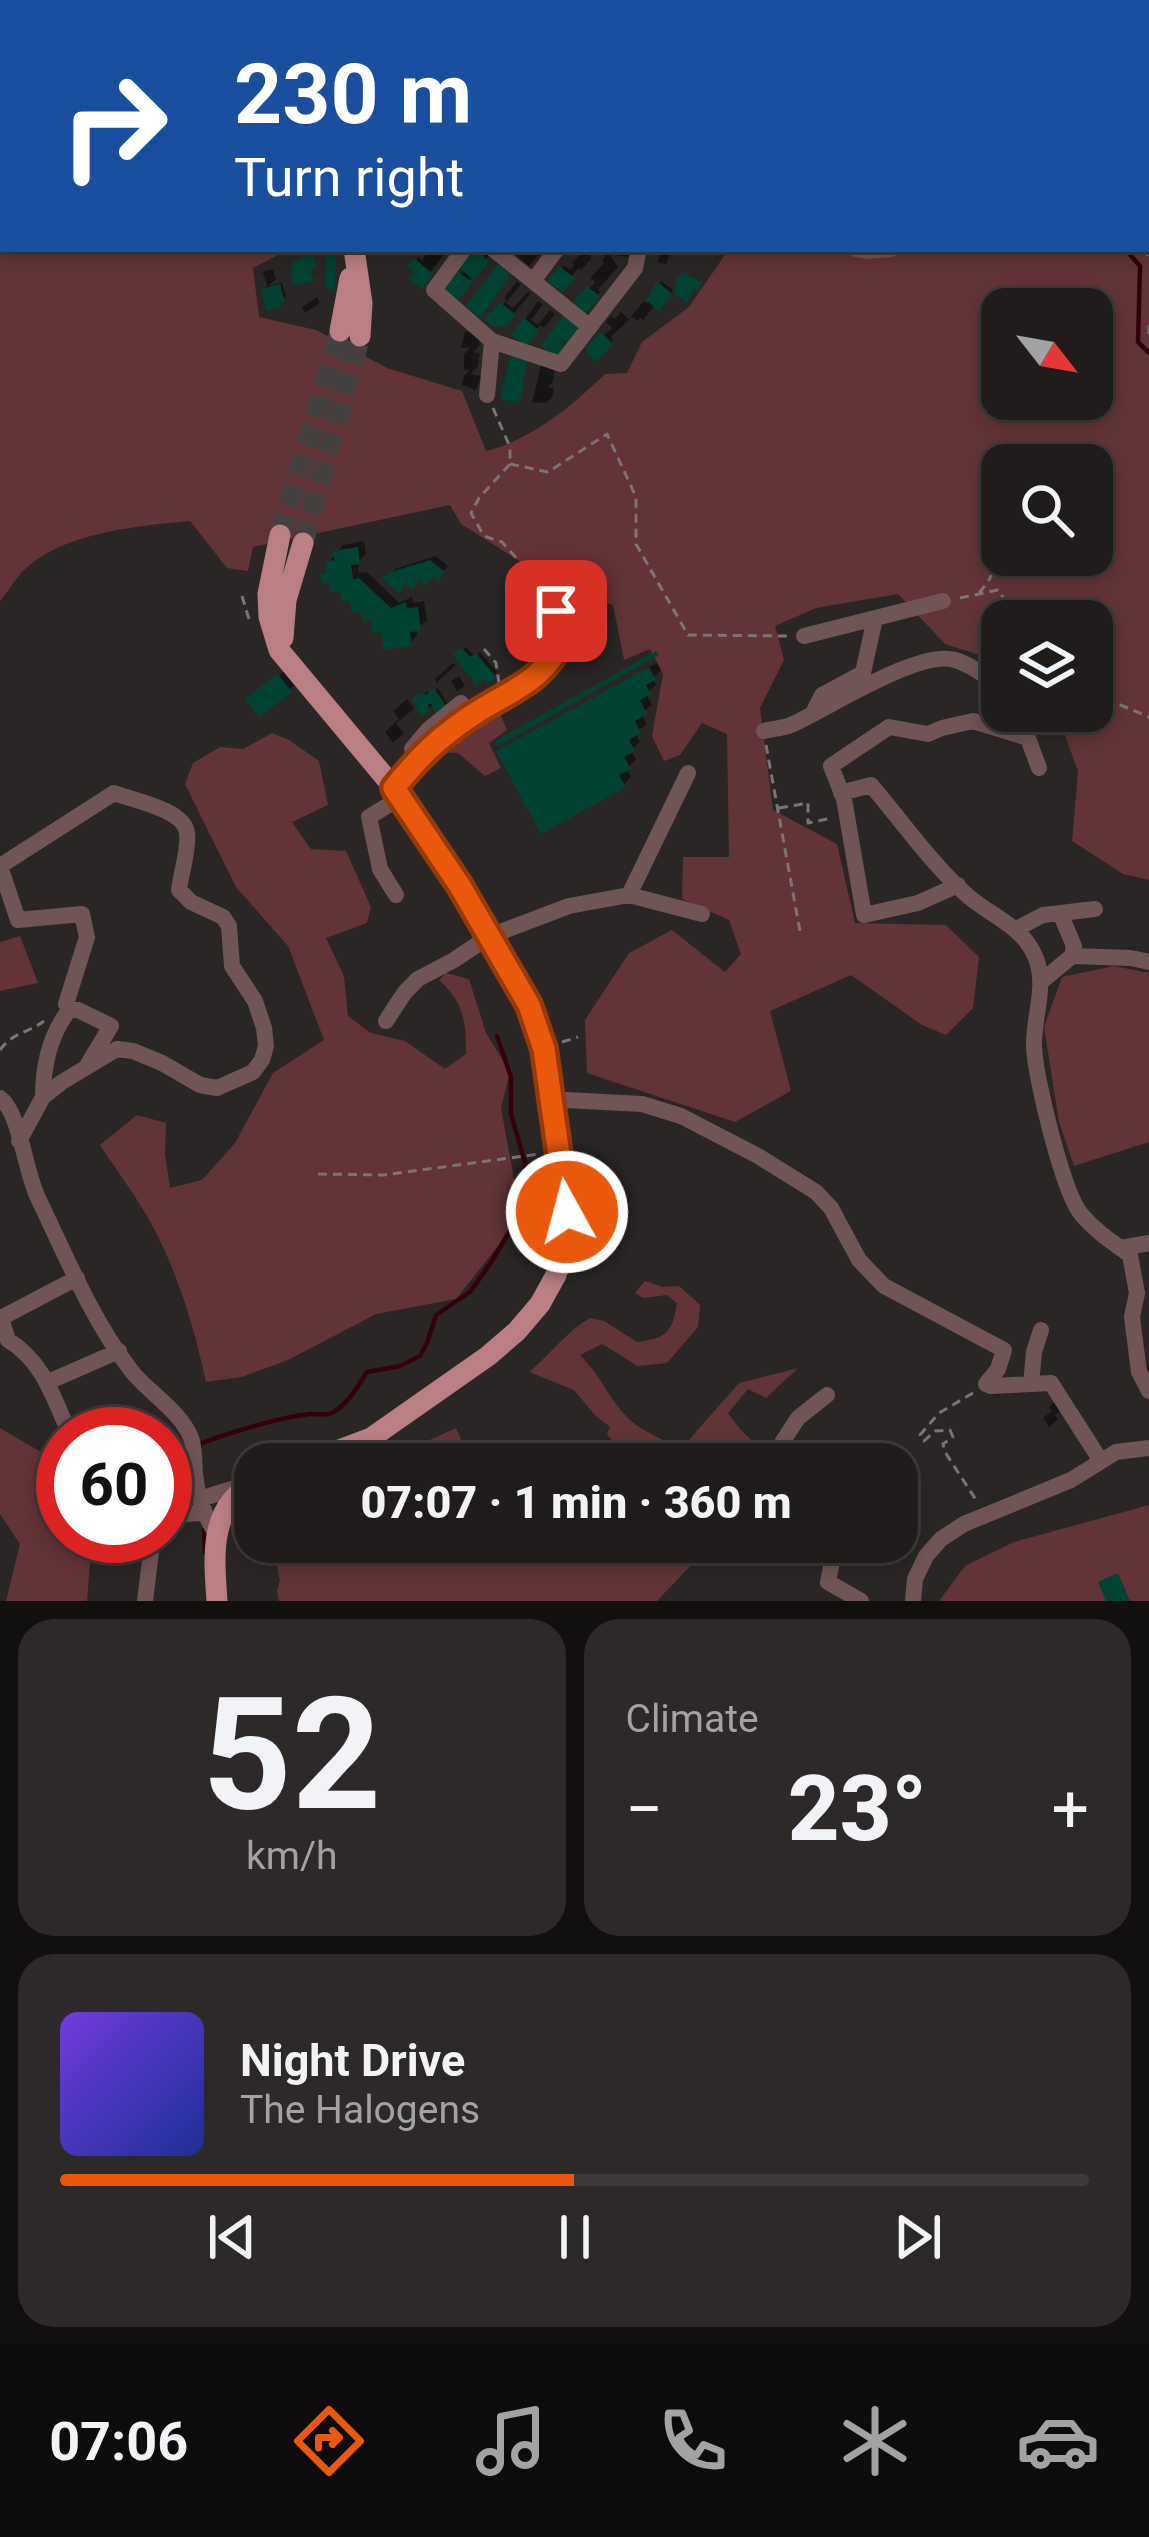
<!DOCTYPE html>
<meta charset="utf-8">
<style>
:root{--surface:#201c1c;--page:#2d2929;--text:#f1f3f6;--muted:#a2a1a3;--line:#3d3a3b;--accent:#ea580c}
body{margin:0;font-family:Roboto,sans-serif;background:var(--page);color:var(--text);height:100vh;display:flex;flex-direction:column;font-size:45px;white-space:nowrap}
*{box-sizing:border-box;margin:0}
p{font-size:39px;color:var(--muted)}
.icon{flex:none;width:66px;height:66px;fill:none;stroke:currentColor;stroke-width:2;stroke-linecap:round;stroke-linejoin:round}
.map{position:relative;height:1601px;overflow:hidden}
.panel{display:flex;flex-direction:column;gap:18px;padding:18px;background:#120f0f;flex:1}
.panel>*{flex:none}
.guide{position:absolute;left:0px;top:0px;width:1149px;height:252px;box-shadow:0 6px 18px #0003,0 0 0 3px var(--line);background:#1a4fa0;color:#fff;overflow:hidden}
.needle{width:78px;rotate:121deg}
.tools{position:absolute;left:981px;top:288px;display:grid;gap:24px}
.tools a{display:grid;place-items:center;width:132px;height:132px;border-radius:24px;background:var(--surface);box-shadow:0 6px 18px #0003,0 0 0 3px var(--line);font-size:60px}
.speed{position:absolute;left:36px;top:1407px;display:flex;gap:24px;font-size:60px;font-weight:700;text-align:center}
.speed>*{display:grid;place-content:center;width:156px;height:156px;border-radius:50%;background:var(--surface);box-shadow:0 6px 18px #0003,0 0 0 3px var(--line);line-height:1}
.speed .limit{border:18px solid #d22;background:#fff;color:#111}
.pin{position:absolute;display:grid;place-items:center;width:102px;height:102px;color:#fff;margin:-51px;border-radius:24px;box-shadow:0 6px 18px #0006}
.me{position:absolute;width:132px;margin:-66px;rotate:353deg;stroke-linejoin:round;filter:drop-shadow(0 0 9px #0008)}
.turn{display:flex;align-items:center;gap:42px;height:252px;padding:0 36px;font-size:54px}
.turn .icon{width:156px;height:156px;stroke-width:2.5}
.turn b{display:block;font-size:84px;line-height:102px}
.big{font-size:90px;font-weight:800;line-height:1.1}
.panel .widget{flex:1;display:flex;flex-direction:column;justify-content:center;gap:18px;min-width:0;padding:0 42px;border-radius:36px;background:var(--page)}
.panel .dial{align-items:center;gap:0}
.dial b{font-size:156px;line-height:1}
.song{display:flex;align-items:center;gap:36px}
.cover{width:144px;height:144px;border-radius:18px;background:linear-gradient(135deg,hsl(260 70% 55%),hsl(230 70% 35%))}
.played{height:12px;border-radius:6px;background:linear-gradient(90deg,var(--accent) 50%,var(--line) 50%)}
.keys{display:flex;justify-content:space-around;direction:ltr}
.heat{display:flex;justify-content:space-between;align-items:center;font-size:66px;direction:ltr}
.panel .tiles{flex:1;display:grid;gap:18px;grid-template-columns:1fr 1fr}
.widget:last-child{grid-column:span 2}
.trip{position:absolute;left:234px;top:1443px;width:684px;height:120px;border-radius:36px;background:var(--surface);box-shadow:0 6px 18px #0003,0 0 0 3px var(--line);font-weight:800;line-height:120px;text-align:center}
.dock{display:flex;height:192px;justify-content:space-around;align-items:center;background:#0d0b0b;color:var(--muted)}
.dock .icon{width:84px;height:84px}
.dock .active{color:var(--accent)}
.dock b{font-size:54px;color:var(--text)}
.map>svg:first-child{display:block}
</style>
<div class="map">
<svg width="1149" height="1601" viewBox="0 0 1149 1601">
<rect width="100%" height="100%" fill="#2a2626"/>
<path fill="#623337" fill-rule="evenodd" d="M0 0H264L265 3H3V249H290L253 268 259 317 316 330 387 368 462 391 486 451C531 440 572 406 605 374L627 373 642 342 689 307 729 249H1146V143H1149V880L1123 874 1072 841 1078 771 1056 711H1092V621H1002V662L945 644 898 594 816 608 775 626 784 660 760 708 773 810 837 844 855 923 946 925 979 957 973 1008 946 1035 922 1025 851 975 770 1011 791 1091 735 1122 587 1073 585 1020 629 953 672 930 725 972 741 954 729 920 682 899 683 857H729L727 734 702 723 680 755 664 761 652 736 663 674 650 649 624 660 613 605 586 597 558 563 540 574 461 524 450 505 253 547 248 571 227 568 190 521C137 526 64 532 24 570 15 579 8 592 0 601ZM1002 309H1092V399H1002ZM1002 465H1092V555H1002Z
M697 0H1149V77H1146V3H711Z
M498 709 507 730 489 743 501 768 485 776 458 753 434 752 479 717Z
M272 733 289 740 319 761 328 805 292 822 311 849 346 851 371 907 367 923 326 938 344 976 348 1016 371 1033 405 1041 445 1069 466 1054C466 1021 464 1003 439 980L446 973 469 979 486 1033 510 1072 501 1108 521 1217 456 1299 376 1314 288 1360 242 1377 206 1382C194 1327 178 1273 151 1223 136 1196 117 1171 100 1145L137 1115 166 1123 165 1154 170 1188 202 1180 235 1143 273 1073 324 1040 288 946 236 887 185 784 193 763 220 747 243 749Z
M20 936 38 983 0 991V942Z
M1114 966 1149 973V1142L1074 1166 1059 1122 1044 1027 1062 977Z
M645 1281 663 1287 679 1286 700 1305 698 1327 667 1363 638 1366 602 1344 580 1355C600 1374 609 1400 629 1419 643 1432 665 1440 681 1449L739 1383 798 1368 766 1398 748 1389 728 1413 740 1429 771 1459 770 1464H630L607 1434 610 1427 595 1415 574 1390 529 1372C549 1356 568 1330 590 1318L604 1321 637 1342C667 1338 672 1333 677 1303L667 1295 643 1298 635 1293Z
M0 1428 63 1465V1536H86L91 1551 87 1601H6L20 1544 0 1514Z
M456 1428 472 1464H392L390 1458Z
M1149 1505V1601H939L965 1566 1014 1542Z
M272 1542H351L361 1555 377 1542H398L423 1566 444 1546 442 1542H713L657 1601H279L277 1590 280 1581Z"/>
<path fill="#0007" d="M431 249H448L421 285 412 266 418 257 422 260Z
M479 249 489 255 458 296 456 280Z
M522 249H544L529 266 517 255Z
M610 249H632L628 257 609 254 618 267 598 290 600 292 585 310 577 304 595 282 590 278 604 263 602 261Z
M661 249H672L666 264 658 262Z
M585 250 592 258 581 270 579 268 574 273 562 289 551 281 564 265 570 270 574 265 572 263Z
M273 269 276 279 268 286 282 283 286 296 280 304 264 289 267 286 263 272Z
M517 281 521 284 506 303 513 308 529 291 531 293 506 323 488 320 507 300 504 298Z
M661 281 673 290 659 307 656 304 643 320 640 318 638 321 632 317 611 337 613 340 596 357 590 347 612 328 606 322 611 316 615 319 621 312 629 319 644 301 647 304Z
M317 297 320 303 305 313 302 307Z
M538 301 543 304 531 320 538 325 550 310 555 314 544 328 540 325 525 343 515 334Z
M465 331 480 335 479 346 473 352 480 353 477 368 470 374 481 376 476 390 462 385 464 376 470 370H464V354L470 348H461Z
M541 365 555 367 553 382 547 387 554 388 552 398 545 403 532 402Z
M364 541 366 554 358 562 359 573 367 572 399 603 412 597 413 603 424 601 427 621 416 628 417 636 410 643 383 628 343 587 324 575 329 570 328 563 343 545Z
M436 556 448 566 438 577 386 578 395 569Z
M466 647 475 656 480 652 497 672 488 679 457 654Z
M453 663 456 665 436 683 435 679Z
M657 663 661 670 653 678 656 685 646 693 652 705 641 714 647 724 635 733 640 742 631 750 636 760 626 768 631 777 624 784 500 752 507 745Z
M284 671 294 685 290 690 254 694Z
M459 676 465 686 457 691 451 681Z
M438 688 447 703 445 705 434 703 428 709 419 696 427 692 431 694Z
M407 699 414 709 396 723 404 733 393 743 385 732 399 719 393 711Z
M1057 1400 1064 1409 1055 1415 1058 1419 1049 1427 1043 1418 1052 1411 1049 1407Z"/>
<g fill="none" stroke-linecap="round" stroke-linejoin="round">
<path stroke="#350009" stroke-width="4.5" d="M1125 249 1140 266 1138 342 1149 353
M200 1446V1444C227 1433 281 1417 310 1414 312 1414 327 1415 329 1414 346 1408 358 1386 367 1372L400 1366 420 1356 427 1343 436 1315 470 1292 490 1264 528 1200 525 1163 511 1114V1077L497 1036
M204 1529 205 1553"/>
</g>
<path fill="#004332" d="M326 249H336L335 289H329L326 285Z
M476 249 489 262 474 280 459 268Z
M312 252 317 268 311 269 314 281 293 286 291 263Z
M414 258 433 274 422 289 408 278 414 271 407 266Z
M498 264 511 274 480 319 466 306Z
M559 266 575 278 563 293 547 281Z
M458 272 473 282 458 300 442 287Z
M682 272 703 283 698 291 694 289 687 303 673 293 677 286 674 284Z
M657 281 672 294 659 311 646 300Z
M280 284 285 302 280 303 282 306 266 311 261 289Z
M587 286 600 296 585 315 572 304Z
M500 302 515 314 506 327 502 325 494 328 484 320Z
M563 316 580 328 568 344 563 340 560 343 565 348 558 356 540 346Z
M524 318 539 330 526 347 511 335Z
M601 332 613 344 596 362 586 352 588 349 586 347Z
M511 355 528 361 522 384 524 387 518 404 500 398Z
M358 547 360 564 351 565 353 579 359 578 391 608 406 602 407 608 418 607 421 631 410 632 412 646 384 650 381 632 372 633 370 620 362 621 361 612 352 613 350 601 342 602 340 591 331 592 329 582 322 583 320 574 326 573 325 562 334 560 332 551Z
M430 560 445 572 438 581 433 577 425 586 419 581 412 590 405 584 399 593 382 579 387 573Z
M462 648 470 657 476 653 496 677 487 684 484 679 476 685 453 654Z
M656 651 659 655 498 746 495 741Z
M649 667 656 680 646 685 651 694 640 700 647 714 635 721 641 733 629 740 635 751 624 757 631 769 619 775 626 787 541 834 496 751Z
M278 674 292 692 259 717 245 699Z
M434 688 447 707 437 715 431 703 428 705 429 712 420 716 412 698 422 693 426 695Z
M1118 1573 1130 1601H1106L1098 1582Z"/>
<g fill="none" stroke-linecap="round" stroke-linejoin="round">
<path stroke="#444040" stroke-width="16" stroke-dasharray="16 8" stroke-linecap="butt" d="M1049 0 1050 3"/>
<path stroke="#444040" stroke-width="21" stroke-dasharray="21 10" stroke-linecap="butt" d="M280 535 340 331
M303 543 360 336"/>
<path stroke="#797575" stroke-width="3" stroke-dasharray="9 6" stroke-linecap="butt" d="M1142 249 1149 257
M1149 325V337
M493 408 510 447V464L479 498 471 513 484 536 502 542 528 571
M510 464 548 472 607 434 636 497V544L688 635 788 636
M979 593C1002 567 1001 547 993 515
M242 596 249 619H253
M960 598 998 590 1019 621
M484 649 496 663 499 683
M1092 693 1149 717
M766 745 801 937
M779 808 808 803V823L832 818
M562 1042 578 1037
M0 1050C14 1031 27 1034 44 1021
M318 1174 384 1175 540 1154
M973 1393 939 1413 920 1435 924 1441 935 1431 950 1430 953 1437 943 1444 945 1452 978 1503"/>
<path stroke="#715455" stroke-width="16" d="M403 0 405 3
M464 249 434 290 492 341 561 364 635 268 639 249
M493 249 590 327
M856 249 867 251 891 249
M533 281 557 249
M487 395 492 341
M804 636 943 601
M1018 711 1039 768
M813 713 822 695 863 673 875 618
M764 731C773 729 783 728 791 725 827 709 919 649 955 660 972 665 989 678 1002 689
M419 754 412 749 428 730 461 703
M394 788C419 757 437 739 471 716 511 690 542 683 564 636L556 611 538 582
M841 793 871 785C901 820 934 867 968 896 991 916 1022 926 1035 956 1048 985 1033 1016 1034 1047 1035 1077 1063 1192 1081 1214 1095 1231 1112 1242 1130 1255L1137 1293 1132 1317 1139 1372 1149 1391
M958 885 918 903 864 915 844 799 831 766 889 727 928 734 942 728 973 721 1028 738
M396 895 380 869 369 817 400 798
M629 895 688 773
M1060 913 1074 946 1072 956
M1016 929 1043 915 1095 909
M1042 981 1072 956 1131 958 1149 962
M70 1009 78 1010 111 1026 88 1064
M386 1021 405 992 418 979 454 960 490 936 569 906 629 895 702 914
M0 1098C20 1112 25 1172 38 1198 66 1256 91 1318 130 1369 147 1392 180 1410 191 1438 195 1448 194 1463 195 1474 197 1497 204 1515 216 1534
M552 1103 566 1100 642 1104 681 1116 758 1156 816 1192 831 1208 859 1260 884 1286 1004 1350 998 1369 986 1384 991 1386 1051 1383 1101 1461
M19 1141 43 1097 62 1082 117 1049 133 1051 162 1063 200 1085 217 1088 253 1072 262 1060 266 1046 264 1028 255 1001 232 966 229 926 223 917 191 902 179 890C181 872 189 851 187 833 185 810 133 800 114 793L0 866 18 920 82 914 87 937 66 1004 70 1009C50 1034 43 1066 43 1097
M1121 1248 1149 1243
M48 1382 119 1351
M1031 1384 1034 1352 1041 1330
M70 1434C53 1398 44 1362 8 1340L1 1318 77 1278
M804 1464 783 1441 798 1418 827 1395
M200 1499 248 1484
M165 1515 202 1513
M836 1542 828 1582 861 1601
M145 1601 153 1536
M913 1601 915 1579 926 1556 941 1539 964 1524 1071 1480 1116 1452 1149 1448"/>
<path stroke="#ba7f82" stroke-width="21" d="M317 0V3
M354 249 362 303 360 336
M340 331 350 278
M280 535 268 594 269 617 279 650 394 788 460 887 529 1005 544 1049 567 1212V1241L556 1275 540 1304 517 1331 488 1356 371 1438 302 1464
M283 638 286 600 303 543
M217 1601C214 1557 208 1506 255 1483"/>
<path stroke="#d69094" stroke-width="24" d="M514 0 527 3
M604 0 618 3
M1146 94H1149
M1146 115H1149"/>
</g>
<g fill="none" stroke-linecap="round" stroke-linejoin="round">
<g stroke="#983908" stroke-width="30">
<path id="route" d="M556 611 565 636C541 685 513 688 471 716 437 739 419 757 394 788L460 886 529 1005 544 1049 567 1212"/>
</g>
<use href="#route" stroke="#ea580c" stroke-width="21"/>
</g>
</svg>
<div class="tools">
<a><svg class="needle" viewBox="-14 -14 28 28"><path d="M0-13l5 13h-10z" fill="#e53935"/><path d="M0 13l5-13h-10z" fill="#a2a1a3"/></svg></a>
<a><svg class="icon" aria-label="search" viewBox="0 0 24 24"><circle cx="10" cy="10" r="6"/><path d="M15 15l6 6"/></svg></a>
<a><svg class="icon" aria-label="layers" viewBox="0 0 24 24"><path d="M12 4l9 5-9 5-9-5zM3 14l9 5 9-5"/></svg></a>
</div>
<div class="speed"><div class="limit">60</div></div>
<div class="pin" style="left:556px;top:611px;background:#d93025"><svg class="icon" aria-label="arrive" viewBox="0 0 24 24"><path d="M6 21V4h12l-3 4 3 4H6"/></svg></div>
<svg class="me" style="left:567px;top:1212px" viewBox="-20 -20 40 40"><circle r="17" fill="#ea580c" stroke="#fff" stroke-width="3"/><path d="M0-11L8 9 0 5-8 9z" fill="#fff"/></svg>
<div class="trip">07:07 · 1 min · 360 m</div>
<div class="guide">
<div class="turn"><svg class="icon" aria-label="right" viewBox="0 0 24 24"><path d="M7 20v-9h11M14 6l5 5-5 5"/></svg><div><b>230 m</b>Turn right</div></div>
</div>
</div>
<section class="panel">
<div class="tiles">
<div class="widget dial"><b>52</b><p>km/h</p></div>
<div class="widget"><p>Climate</p>
<div class="heat"><a>−</a><b class="big">23°</b><a>+</a></div>
</div>
<div class="widget">
<div class="song"><i class="cover"></i><div><b>Night Drive</b><p>The Halogens</p></div></div>
<div class="played"></div>
<div class="keys"><svg class="icon" aria-label="previous" viewBox="0 0 24 24"><path d="M18 5L8 12l10 7zM5 5v14"/></svg><svg class="icon" aria-label="pause" viewBox="0 0 24 24"><path d="M8 5v14M16 5v14"/></svg><svg class="icon" aria-label="next" viewBox="0 0 24 24"><path d="M6 5l10 7-10 7zM19 5v14"/></svg></div>
</div>
</div>
</section>
<nav class="dock">
<b>07:06</b>
<svg class="icon active" aria-label="directions" viewBox="0 0 24 24"><path d="M12 3l9 9-9 9-9-9zM9 14v-3h6M13 9l2 2-2 2"/></svg>
<svg class="icon" aria-label="music" viewBox="0 0 24 24"><path d="M9 18V5l10-2v13"/><circle cx="6" cy="18" r="3"/><circle cx="16" cy="16" r="3"/></svg>
<svg class="icon" aria-label="phone" viewBox="0 0 24 24"><path d="M5 4h4l2 5-3 2q2 4 5 5l2-3 5 2v4C11 20 4 13 5 4z"/></svg>
<svg class="icon" aria-label="climate" viewBox="0 0 24 24"><path d="M12 3v18M4 7l16 10M4 17L20 7"/></svg>
<svg class="icon" aria-label="car" viewBox="0 0 24 24"><path d="M5 17H2v-5l4-1 3-4h7l3 4 3 1v5h-3M9 17h6M6 11h13"/><circle cx="7" cy="17" r="2"/><circle cx="17" cy="17" r="2"/></svg>
</nav>
